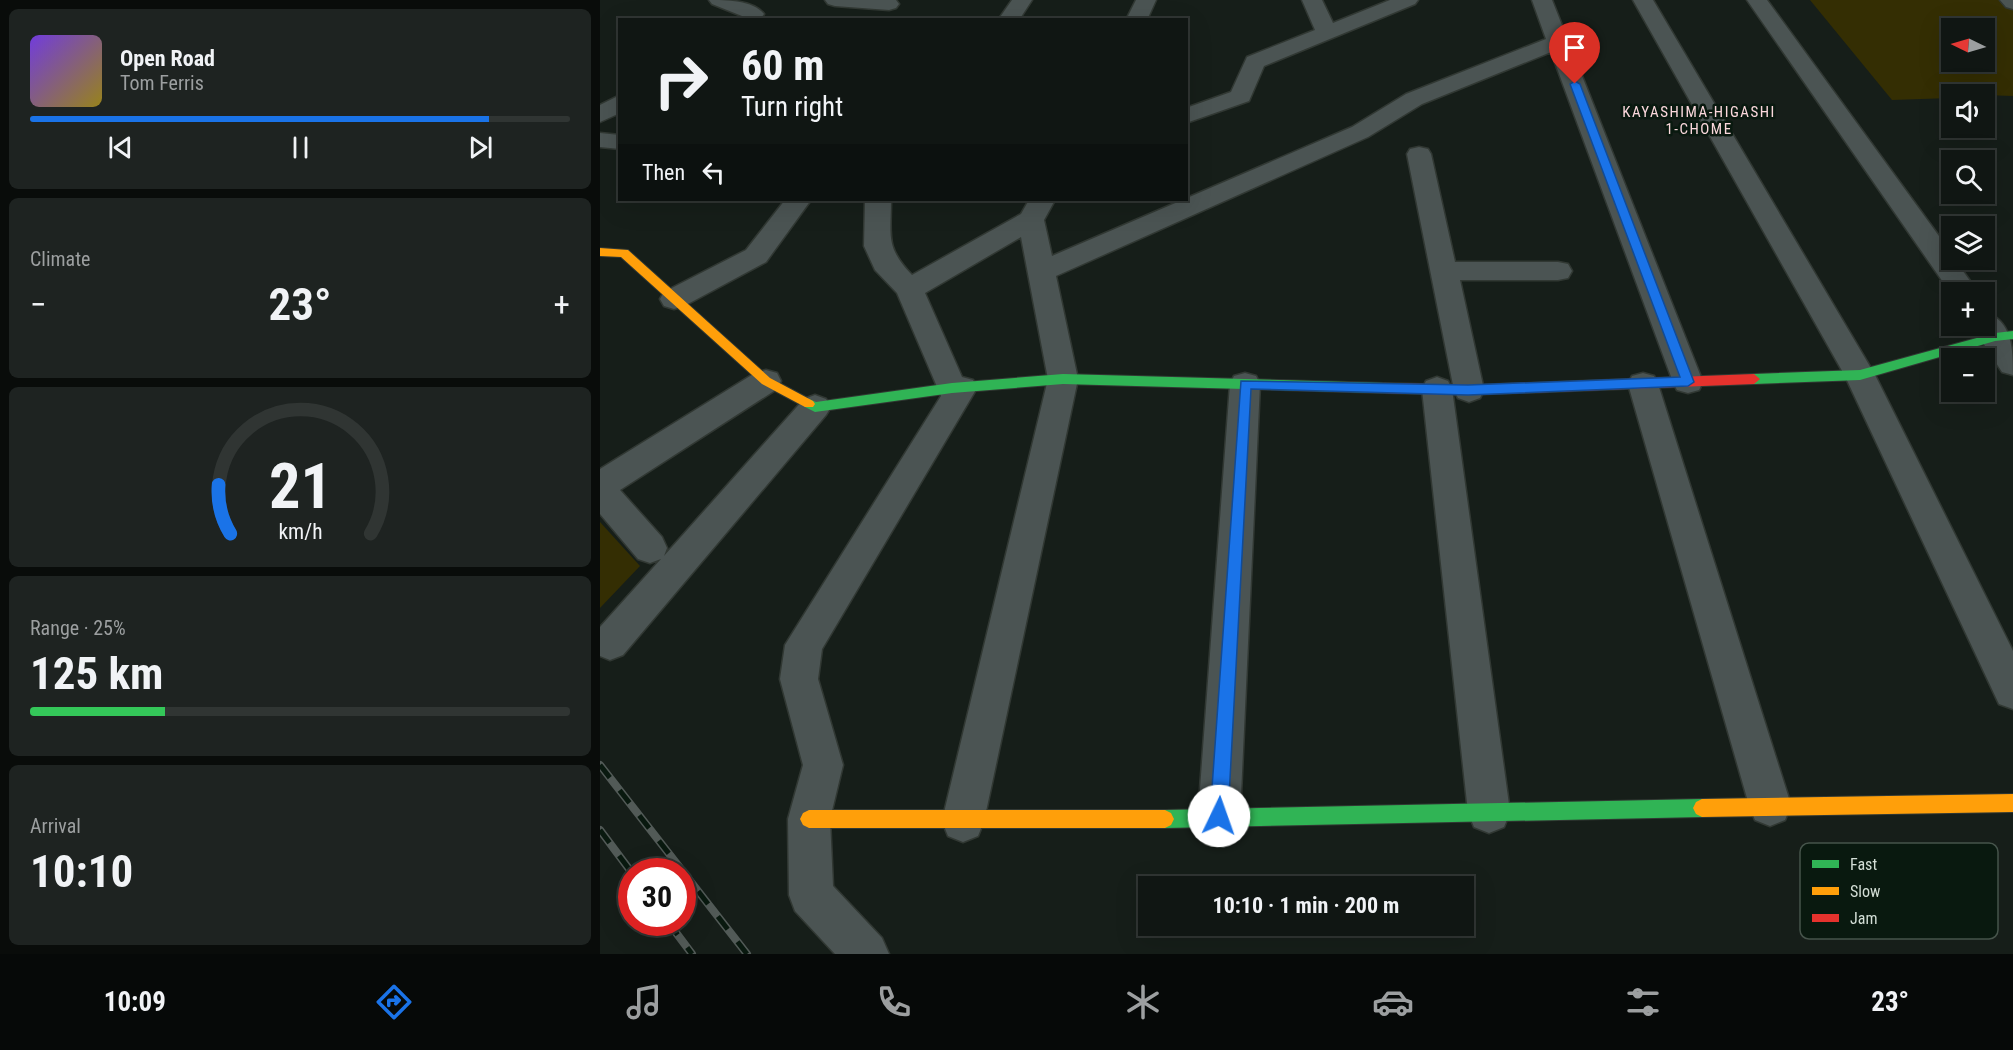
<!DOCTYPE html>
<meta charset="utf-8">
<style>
:root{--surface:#101613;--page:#1e2321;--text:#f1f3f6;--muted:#9c9fa0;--line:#303533;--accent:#1a73e8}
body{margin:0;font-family:"Roboto Condensed",sans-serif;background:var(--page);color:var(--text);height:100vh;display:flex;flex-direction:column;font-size:22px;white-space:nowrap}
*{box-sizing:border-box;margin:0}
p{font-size:20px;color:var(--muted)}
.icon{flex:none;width:33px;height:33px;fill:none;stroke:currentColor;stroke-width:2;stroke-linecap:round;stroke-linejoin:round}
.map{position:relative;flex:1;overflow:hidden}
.details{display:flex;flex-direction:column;gap:9px;padding:9px;background:#090c0a;width:600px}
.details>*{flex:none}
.hud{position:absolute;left:18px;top:18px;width:570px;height:183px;border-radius:0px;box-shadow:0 6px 24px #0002,0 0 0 2px var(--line);background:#101613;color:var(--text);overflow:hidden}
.needle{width:39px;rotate:275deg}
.buttons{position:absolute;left:1341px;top:18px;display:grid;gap:12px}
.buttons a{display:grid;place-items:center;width:54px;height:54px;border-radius:0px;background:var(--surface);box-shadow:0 6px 24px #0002,0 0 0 2px var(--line);font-size:30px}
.speed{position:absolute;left:18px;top:858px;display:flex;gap:12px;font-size:30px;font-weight:700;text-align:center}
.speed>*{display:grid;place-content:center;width:78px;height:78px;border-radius:50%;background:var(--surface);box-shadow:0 6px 24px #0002,0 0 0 2px var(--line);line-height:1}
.speed .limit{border:9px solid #d22;background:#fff;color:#111}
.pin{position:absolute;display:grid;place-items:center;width:51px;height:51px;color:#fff;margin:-62px -26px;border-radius:50% 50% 50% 0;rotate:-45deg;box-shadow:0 0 6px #0007}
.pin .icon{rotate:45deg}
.me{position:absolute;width:66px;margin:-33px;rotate:3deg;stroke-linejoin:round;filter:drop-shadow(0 0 4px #0008)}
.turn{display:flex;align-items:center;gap:21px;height:126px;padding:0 24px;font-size:27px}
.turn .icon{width:78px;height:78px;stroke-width:2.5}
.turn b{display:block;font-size:42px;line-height:51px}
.then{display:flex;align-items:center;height:57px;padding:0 24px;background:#0003;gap:12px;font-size:22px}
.big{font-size:45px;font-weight:700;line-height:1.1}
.details .card{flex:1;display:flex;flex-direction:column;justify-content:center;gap:9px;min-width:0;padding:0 21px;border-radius:9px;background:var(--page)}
.details .dial{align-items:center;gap:0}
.dial svg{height:156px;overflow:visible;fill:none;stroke:var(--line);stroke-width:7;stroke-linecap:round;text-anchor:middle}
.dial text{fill:var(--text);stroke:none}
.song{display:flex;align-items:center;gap:18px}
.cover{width:72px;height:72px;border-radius:9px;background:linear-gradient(135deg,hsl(260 70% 55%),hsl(50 70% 35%))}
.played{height:6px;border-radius:3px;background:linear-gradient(90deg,var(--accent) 85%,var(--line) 85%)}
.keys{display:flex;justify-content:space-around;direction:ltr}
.heat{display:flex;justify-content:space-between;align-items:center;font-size:33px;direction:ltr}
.charge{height:9px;border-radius:4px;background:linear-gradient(90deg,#34c759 25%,var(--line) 0)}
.trip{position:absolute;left:538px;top:876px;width:336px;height:60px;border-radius:0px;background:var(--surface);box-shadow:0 6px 24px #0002,0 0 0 2px var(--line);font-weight:700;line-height:60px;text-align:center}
.dock{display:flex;height:96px;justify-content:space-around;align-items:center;background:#060908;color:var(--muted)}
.dock .icon{width:42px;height:42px}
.dock .active{color:var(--accent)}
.dock b{font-size:27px;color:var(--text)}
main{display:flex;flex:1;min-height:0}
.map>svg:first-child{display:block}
</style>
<main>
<section class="details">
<div class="card">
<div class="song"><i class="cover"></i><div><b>Open Road</b><p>Tom Ferris</p></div></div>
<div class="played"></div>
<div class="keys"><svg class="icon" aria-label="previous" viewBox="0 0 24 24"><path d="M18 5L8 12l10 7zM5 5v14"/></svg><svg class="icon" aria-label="pause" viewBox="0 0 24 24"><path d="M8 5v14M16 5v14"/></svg><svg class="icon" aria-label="next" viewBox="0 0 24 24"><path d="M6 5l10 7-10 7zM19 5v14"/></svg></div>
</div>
<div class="card"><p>Climate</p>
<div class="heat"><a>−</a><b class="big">23°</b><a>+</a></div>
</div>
<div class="card dial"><svg viewBox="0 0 100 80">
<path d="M14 69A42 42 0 1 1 86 69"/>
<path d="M14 69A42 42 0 0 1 8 44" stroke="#1a73e8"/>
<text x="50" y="56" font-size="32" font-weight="700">21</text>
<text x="50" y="72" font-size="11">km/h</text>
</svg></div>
<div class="card"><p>Range · 25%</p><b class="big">125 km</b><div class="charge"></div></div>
<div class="card"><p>Arrival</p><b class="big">10:10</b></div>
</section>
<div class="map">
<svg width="1413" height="954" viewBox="0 0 1413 954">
<rect width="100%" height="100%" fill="#161e19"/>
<path fill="#342e03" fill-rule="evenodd" d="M1210 0H1409L1413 4V96L1352 94 1351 98 1292 100ZM1352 28H1384V62H1352Z
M0 522 40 566 0 608Z"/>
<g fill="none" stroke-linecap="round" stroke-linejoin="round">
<g stroke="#313833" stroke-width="3">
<path id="street" d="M109 0C126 0 153 0 164 14L161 18H147L112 4Z
M225 0H296L299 4 296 8 289 10 235 6 228 4Z
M412 0H432L419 20H398Z
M536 0H556L547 20H526Z
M702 0H722L733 23 790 0H818L815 4 664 66 649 101 586 123V108L631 92 647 57 715 30Z
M932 0H952L1103 382 1099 390 1088 393 1077 390 1073 382 951 52 822 104 768 137 456 276 478 379 384 821 378 836 363 842 348 836 342 821 448 379 421 237 325 293 362 377 373 380 377 388 222 649 218 679 243 765 230 819 233 886 282 938 289 954H235L195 911 189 895 188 819 203 765 180 679 185 645 341 396 297 293 275 270 264 246 265 200H291C291 236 285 247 312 275L421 214 429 200H455L444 220 452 256 752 127 806 94 946 39Z
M1033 0H1053L1275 375 1413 651V709L1399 704 1245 376Z
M1147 0H1167L1352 254V260H1355L1378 292H1352V295Z
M1400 0H1413V9L1406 7Z
M20 95V113L0 122V105Z
M0 133 20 135V149L0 147Z
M819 147 828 149 831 154 855 262H958L968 264 972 271 968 278 958 280H860L884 390 880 398 869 402 858 398 854 390 807 154 810 149Z
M185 200H211L166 262 84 306 74 309 64 306 60 299 64 292 146 250Z
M1384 312C1413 320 1413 351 1413 375L1402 372 1372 326H1384Z
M166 370 177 373 181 381 177 389 20 490 62 537 67 548 64 556 204 399 215 395 226 399 231 407 226 415 23 655 10 660 0 656V627L61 559 50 563 38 559 0 514V469L155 373Z
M645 373 656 376 660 384 640 816 634 831 619 837 604 831 598 816 630 384 634 376Z
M1043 373 1054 376 1058 384 1191 805 1185 820 1170 826 1155 820 1149 805 1028 384 1032 376Z
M837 377 848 381 852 389 910 812 904 827 889 833 874 827 868 812 822 389 826 381Z"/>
</g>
<g stroke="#313833" stroke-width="2">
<path id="fast" d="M1413 331V339L1395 341 1260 380 1154 384 1148 379 1154 374 1260 370 1395 333Z
M463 374 784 383 790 388 784 393 463 384 352 393 215 412 205 407 203 404 209 399 216 402 352 383Z
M1102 799 1108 802 1111 808 1108 814 1102 817 565 828 559 825 556 819 559 813 565 810Z"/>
</g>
<g stroke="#313833" stroke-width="2">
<path id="slow" d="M0 248 28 250 170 378 213 401 215 404 213 407H205L162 384 21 257 0 256Z
M1413 794V812L1102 817 1096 814 1093 808 1096 802 1102 799Z
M209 810H565L571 813 574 819 571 825 565 828H209L203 825 200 819 203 813Z"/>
</g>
<g stroke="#313833" stroke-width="2">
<path id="jam" d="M1154 374 1160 379 1154 384 869 395 784 393 778 388 784 383 869 385Z"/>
</g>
<use href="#street" fill="#4b5453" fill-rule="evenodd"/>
<use href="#fast" fill="#30b455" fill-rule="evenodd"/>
<use href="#slow" fill="#ff9f0a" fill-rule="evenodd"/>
<use href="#jam" fill="#e5322d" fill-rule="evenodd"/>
<g stroke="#525a57" stroke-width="8">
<path id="rail" d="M0 765 147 954
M0 830 32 873
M68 922 92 954"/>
</g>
<use href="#rail" stroke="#09190f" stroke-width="5" stroke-dasharray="16" stroke-linecap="butt"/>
</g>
<path fill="#1a73e8" stroke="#114b97" stroke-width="1.5" d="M975 81 980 84 1094 382 1088 386 868 395 651 389 628 816 625 823 619 825 613 823 610 816 641 381 868 385 1080 377 970 84Z"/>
<g text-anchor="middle" stroke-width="5" stroke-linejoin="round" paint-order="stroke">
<g font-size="15" letter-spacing="1.5" fill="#fbd8dc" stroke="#09190f">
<text x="1099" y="117">KAYASHIMA-HIGASHI<tspan x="1099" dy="17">1-CHOME</tspan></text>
</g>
</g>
<rect x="1200" y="843" width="198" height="96" rx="9" fill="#09190f" stroke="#46544b" stroke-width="1.5"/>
<rect x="1212" y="860" width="27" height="8" fill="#30b455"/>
<rect x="1212" y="887" width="27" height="8" fill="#ff9f0a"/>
<rect x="1212" y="914" width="27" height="8" fill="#e5322d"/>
<g font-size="16" fill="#d3ded6">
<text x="1250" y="870">Fast</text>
<text x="1250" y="897">Slow</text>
<text x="1250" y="924">Jam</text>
</g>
</svg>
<div class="buttons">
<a><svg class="needle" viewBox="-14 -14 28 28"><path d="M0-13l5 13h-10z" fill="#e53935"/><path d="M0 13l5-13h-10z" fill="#9c9fa0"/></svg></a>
<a><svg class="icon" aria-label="sound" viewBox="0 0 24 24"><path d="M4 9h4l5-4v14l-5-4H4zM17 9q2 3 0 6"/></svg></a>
<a><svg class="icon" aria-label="search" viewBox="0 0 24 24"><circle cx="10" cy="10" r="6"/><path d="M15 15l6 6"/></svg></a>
<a><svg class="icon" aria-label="layers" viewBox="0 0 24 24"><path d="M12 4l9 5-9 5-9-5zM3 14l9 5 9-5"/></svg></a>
<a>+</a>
<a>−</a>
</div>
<div class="speed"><div class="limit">30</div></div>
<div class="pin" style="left:975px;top:84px;background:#d93025"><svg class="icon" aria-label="arrive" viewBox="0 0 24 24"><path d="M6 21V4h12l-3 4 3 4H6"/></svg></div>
<svg class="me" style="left:619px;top:816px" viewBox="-20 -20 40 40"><circle r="19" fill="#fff"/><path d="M0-13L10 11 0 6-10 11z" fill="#1a73e8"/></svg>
<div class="trip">10:10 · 1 min · 200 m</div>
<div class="hud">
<div class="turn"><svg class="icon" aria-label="right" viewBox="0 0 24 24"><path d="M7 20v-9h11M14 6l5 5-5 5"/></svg><div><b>60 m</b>Turn right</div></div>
<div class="then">Then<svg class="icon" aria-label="left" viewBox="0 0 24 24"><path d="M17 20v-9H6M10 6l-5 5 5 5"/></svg></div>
</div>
</div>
</main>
<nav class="dock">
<b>10:09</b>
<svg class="icon active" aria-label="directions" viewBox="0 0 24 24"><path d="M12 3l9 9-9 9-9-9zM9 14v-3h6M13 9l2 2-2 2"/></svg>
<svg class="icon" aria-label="music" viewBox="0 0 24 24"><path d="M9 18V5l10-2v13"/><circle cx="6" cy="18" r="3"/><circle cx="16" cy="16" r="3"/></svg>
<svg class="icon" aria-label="phone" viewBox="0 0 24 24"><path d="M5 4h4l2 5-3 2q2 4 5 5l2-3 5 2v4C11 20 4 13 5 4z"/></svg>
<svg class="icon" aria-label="climate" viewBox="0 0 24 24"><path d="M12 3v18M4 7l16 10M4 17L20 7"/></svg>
<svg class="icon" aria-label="car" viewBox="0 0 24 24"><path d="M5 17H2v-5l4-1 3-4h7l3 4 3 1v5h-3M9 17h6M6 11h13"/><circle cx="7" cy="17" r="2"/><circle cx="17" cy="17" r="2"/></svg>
<svg class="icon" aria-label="filters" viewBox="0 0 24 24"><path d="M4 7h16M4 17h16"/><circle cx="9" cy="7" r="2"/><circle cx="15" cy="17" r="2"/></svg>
<b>23°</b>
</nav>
